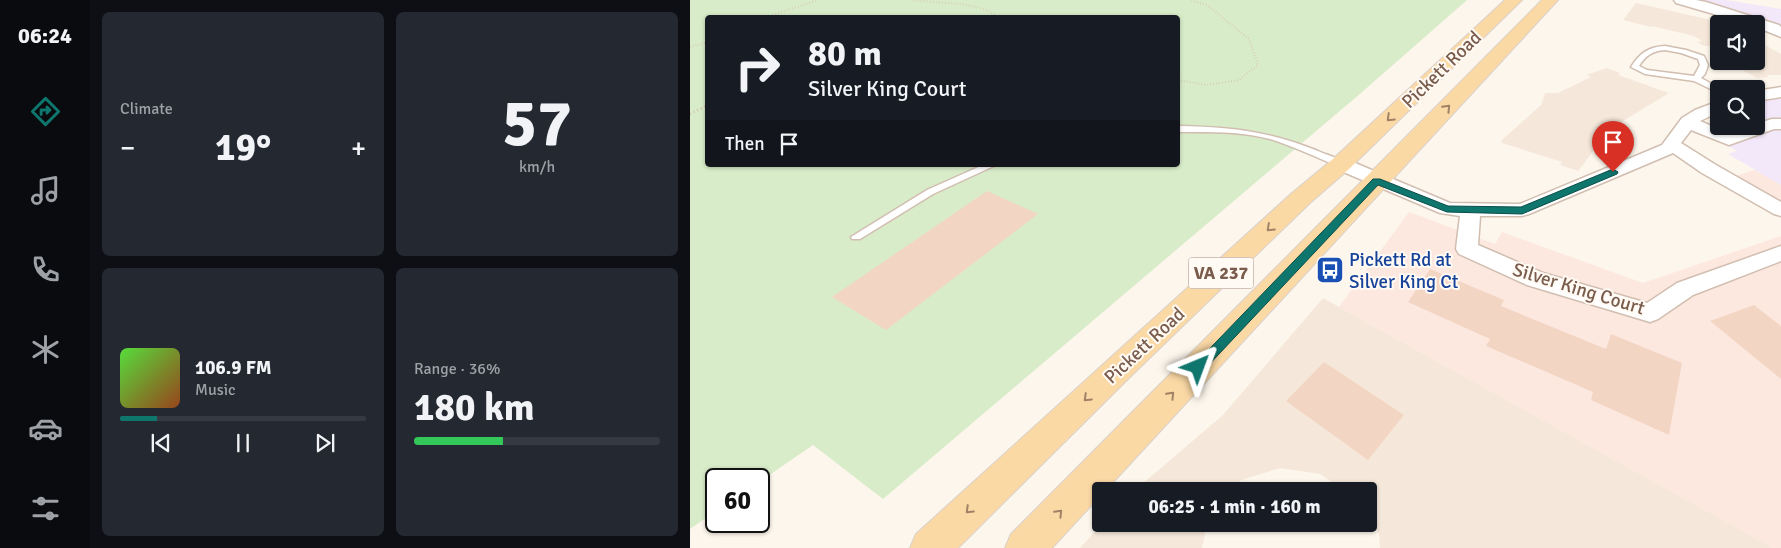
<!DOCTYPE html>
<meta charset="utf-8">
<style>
:root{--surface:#171b24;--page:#242831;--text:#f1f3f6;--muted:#9ea1a6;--line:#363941;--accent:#0f766e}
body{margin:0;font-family:Signika,sans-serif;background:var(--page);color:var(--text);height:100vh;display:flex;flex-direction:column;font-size:19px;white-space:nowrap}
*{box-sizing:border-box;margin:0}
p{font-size:16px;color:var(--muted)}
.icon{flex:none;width:28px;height:28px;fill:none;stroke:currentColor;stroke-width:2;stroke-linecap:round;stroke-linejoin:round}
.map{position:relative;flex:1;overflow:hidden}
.side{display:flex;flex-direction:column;gap:12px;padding:12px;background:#0d0f14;width:600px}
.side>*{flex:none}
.banner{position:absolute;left:15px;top:15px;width:475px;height:152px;border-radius:5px;box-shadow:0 1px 4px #0004;background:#171b24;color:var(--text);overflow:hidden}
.controls{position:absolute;left:1020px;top:15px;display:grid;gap:10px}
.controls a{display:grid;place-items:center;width:55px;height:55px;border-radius:5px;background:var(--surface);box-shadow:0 1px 4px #0004;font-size:25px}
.speed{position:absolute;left:15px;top:468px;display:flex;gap:10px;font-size:25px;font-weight:700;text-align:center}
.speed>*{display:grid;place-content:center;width:65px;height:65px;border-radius:50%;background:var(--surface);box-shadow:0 1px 4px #0004;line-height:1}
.speed .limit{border:2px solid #111;border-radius:8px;background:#fff;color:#111}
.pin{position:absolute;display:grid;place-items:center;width:42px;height:42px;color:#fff;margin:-51px -21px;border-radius:50% 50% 50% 0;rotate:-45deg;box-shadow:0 0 5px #0007}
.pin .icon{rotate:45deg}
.me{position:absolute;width:55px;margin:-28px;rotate:44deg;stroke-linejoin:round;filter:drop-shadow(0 0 4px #0008)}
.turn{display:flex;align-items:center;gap:18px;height:105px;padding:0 20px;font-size:22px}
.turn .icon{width:65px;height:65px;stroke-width:2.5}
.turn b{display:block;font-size:35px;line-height:42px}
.then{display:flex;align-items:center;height:48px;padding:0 20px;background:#0003;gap:10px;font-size:19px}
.big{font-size:38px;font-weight:700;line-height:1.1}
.side .widget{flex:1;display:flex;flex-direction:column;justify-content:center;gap:8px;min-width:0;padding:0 18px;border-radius:8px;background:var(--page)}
.side .dial{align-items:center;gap:0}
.dial b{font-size:65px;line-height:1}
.song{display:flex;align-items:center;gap:15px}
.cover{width:60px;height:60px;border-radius:8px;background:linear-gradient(135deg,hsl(110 70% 55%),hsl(20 70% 35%))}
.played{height:5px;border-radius:2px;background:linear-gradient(90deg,var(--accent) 15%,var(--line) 15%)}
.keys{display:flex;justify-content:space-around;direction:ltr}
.heat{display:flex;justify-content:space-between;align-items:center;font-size:28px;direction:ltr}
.charge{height:8px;border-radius:4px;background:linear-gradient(90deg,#34c759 36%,var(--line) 0)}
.side .tiles{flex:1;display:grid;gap:12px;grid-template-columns:repeat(2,1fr)}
.trip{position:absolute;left:402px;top:482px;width:285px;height:50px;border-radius:5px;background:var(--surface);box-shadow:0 1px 4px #0004;font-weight:700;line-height:50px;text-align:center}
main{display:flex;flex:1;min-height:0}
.tabs{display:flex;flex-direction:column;width:90px;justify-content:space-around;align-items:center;background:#090b0e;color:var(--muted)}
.tabs .icon{width:35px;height:35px}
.tabs .selected{color:var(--accent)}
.tabs b{font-size:22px;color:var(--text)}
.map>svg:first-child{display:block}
</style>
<main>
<nav class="tabs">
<b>06:24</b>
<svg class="icon selected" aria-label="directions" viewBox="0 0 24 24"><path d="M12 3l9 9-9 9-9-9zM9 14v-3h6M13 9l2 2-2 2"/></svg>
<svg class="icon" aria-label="music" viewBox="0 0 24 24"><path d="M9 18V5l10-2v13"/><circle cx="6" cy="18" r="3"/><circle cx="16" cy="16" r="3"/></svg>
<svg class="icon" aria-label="phone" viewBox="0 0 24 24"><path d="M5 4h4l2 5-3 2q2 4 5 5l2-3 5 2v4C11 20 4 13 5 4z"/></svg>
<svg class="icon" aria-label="climate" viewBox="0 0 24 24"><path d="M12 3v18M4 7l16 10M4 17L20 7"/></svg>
<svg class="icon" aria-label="car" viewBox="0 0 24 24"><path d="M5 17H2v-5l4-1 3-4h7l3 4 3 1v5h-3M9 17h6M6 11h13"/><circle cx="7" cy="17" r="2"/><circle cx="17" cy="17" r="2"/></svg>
<svg class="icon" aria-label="filters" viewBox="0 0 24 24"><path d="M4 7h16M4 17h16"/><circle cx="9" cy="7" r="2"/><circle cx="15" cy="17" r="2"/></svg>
</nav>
<section class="side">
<div class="tiles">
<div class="widget"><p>Climate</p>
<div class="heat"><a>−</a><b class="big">19°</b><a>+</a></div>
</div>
<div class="widget dial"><b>57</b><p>km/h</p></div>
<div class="widget">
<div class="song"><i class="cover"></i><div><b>106.9 FM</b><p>Music</p></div></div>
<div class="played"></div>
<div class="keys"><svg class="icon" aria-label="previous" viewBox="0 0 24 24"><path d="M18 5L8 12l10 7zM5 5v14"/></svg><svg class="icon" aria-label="pause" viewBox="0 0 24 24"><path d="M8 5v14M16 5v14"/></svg><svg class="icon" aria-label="next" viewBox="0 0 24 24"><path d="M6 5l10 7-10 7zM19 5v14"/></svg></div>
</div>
<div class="widget"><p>Range · 36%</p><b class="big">180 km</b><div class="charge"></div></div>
</div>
</section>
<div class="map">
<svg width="1091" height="548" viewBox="0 0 1091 548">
<rect width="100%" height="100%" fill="#fdf6ec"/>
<path fill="#f5e8da" d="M946 3 1038 24H1029V52L1020 46H1014L1007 42 1012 41 1004 36 962 26 961 27 933 20Z
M1066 40 1091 54V75H1076L1079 77 1067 78 1041 64H1046L1043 61H1066Z
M917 68 930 73 928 75 979 93 920 129 888 171 870 165 872 162 812 143V140L851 105 855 93H868L901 77 896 75Z
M633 298 1082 547V548H690L689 534 679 518V491H656L630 474 590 468 551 480 539 491H444L533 415Z
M412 524H517L512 548H390Z"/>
<path fill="#fde8e0" d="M1065 170 1091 185V210L1038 178Z
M719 212 805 244 812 232 953 283 1091 236V548H1083L649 307Z"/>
<path fill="#f3e8fa" d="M983 0H1036L1091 9V32L1013 5Z
M1083 99H1091V185L1038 154 1047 151 1010 130 1029 115V126H1066V104Z"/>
<path fill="#d8ecc9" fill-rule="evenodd" d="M0 0H777L671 93 193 499 123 445 69 482V479H26V511L0 529ZM18 18H488V165H18Z"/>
<path fill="#f3d5c3" d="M297 191 348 214 196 330 142 297Z
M740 269 814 300 811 306 916 349 921 334 992 363 979 435 901 400 903 392 796 346 800 339 718 302Z
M1064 305 1091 326V379L1020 321Z
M634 362 714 415 678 460 596 401Z"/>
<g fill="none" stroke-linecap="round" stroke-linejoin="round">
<g stroke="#d1beb0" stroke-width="3">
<path id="service" d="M975 46 996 50 1014 56 1018 65 1015 74 1011 78 1031 89H1029V93L1004 81 955 74 941 67C950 53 958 47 975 46ZM975 50 991 53 1008 59 1010 65 1004 76 957 70 949 66C955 56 962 51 975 50Z
M488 126C541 127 578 131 628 151 637 155 649 158 656 164L654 166H648C625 157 603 146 580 139 550 131 518 132 488 132Z
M293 165H306L243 194 170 239H162L161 237 237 190Z"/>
</g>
<g stroke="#d1beb0" stroke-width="3">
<path id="minor" d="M984 0H1006L1016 2 1089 25 1091 27V37L1066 27V24H1058L986 3Z
M1091 87V97L1066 101V91Z
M1029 101V112L1010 121 1040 134 1060 126H1066V124L1082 119H1091V129H1084L1039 145 1001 130 991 143 1026 165 1091 202V216L1084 214 1012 173 983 153 839 214 832 216H790L788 245 853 273 957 303 987 283 1091 246V261L1003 295 968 319 960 322 837 285 769 254 766 249 770 216 750 213 644 168 642 164 644 160 651 158 658 160 760 203 830 204 972 145 992 118 1005 110Z"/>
</g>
<g stroke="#dad1cd" stroke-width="2">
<path id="primary" d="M815 0H832L659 169 620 203 441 376 268 548H220L226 534 602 193 643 159Z
M852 0H868L415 491H411V495L362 548H315L321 534Z"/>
</g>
<path stroke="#d9b8a5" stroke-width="2" stroke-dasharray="0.5 2.5" stroke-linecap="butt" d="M222 0C251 4 286 0 310 18
M74 18 128 0
M0 47 18 42
M488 80 516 85 549 80 568 65 559 39 517 5 500 0"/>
<path stroke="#d9b8a5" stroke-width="2.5" stroke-dasharray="1 3" stroke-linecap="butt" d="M0 114 18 105"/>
<use href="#service" fill="#fff" fill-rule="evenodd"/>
<use href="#minor" fill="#fff" fill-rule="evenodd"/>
<use href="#primary" fill="#fbd9a5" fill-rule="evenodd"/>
</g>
<defs><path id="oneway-chevron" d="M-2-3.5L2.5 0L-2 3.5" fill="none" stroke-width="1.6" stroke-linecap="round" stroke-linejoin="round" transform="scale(1.25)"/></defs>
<g stroke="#a18267">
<use href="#oneway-chevron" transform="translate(757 108) rotate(-46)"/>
<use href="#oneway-chevron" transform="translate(700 118) rotate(136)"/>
<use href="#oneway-chevron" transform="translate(580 228) rotate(137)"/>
<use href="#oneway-chevron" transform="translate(481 395) rotate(-46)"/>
<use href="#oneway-chevron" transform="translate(397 398) rotate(136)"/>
<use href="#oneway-chevron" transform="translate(279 510) rotate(136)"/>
<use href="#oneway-chevron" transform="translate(369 513) rotate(-46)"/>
</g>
<path fill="#0f766e" stroke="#0a4d48" d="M923 169 928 172 927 174 832 214 757 212 688 185 513 371 508 372 504 371 502 367 683 179H690L758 206 831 207Z"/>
<defs>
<g id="bus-square" transform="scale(1.4375)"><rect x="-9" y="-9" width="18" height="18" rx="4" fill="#1a4fb4" stroke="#fffaf3"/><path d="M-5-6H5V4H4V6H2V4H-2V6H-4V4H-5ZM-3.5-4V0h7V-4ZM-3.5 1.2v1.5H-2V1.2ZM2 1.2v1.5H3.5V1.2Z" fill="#fff"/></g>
</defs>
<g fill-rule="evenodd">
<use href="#bus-square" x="640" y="270"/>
</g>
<g text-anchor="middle" stroke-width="4" stroke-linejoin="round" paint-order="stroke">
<rect fill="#fffaf3" stroke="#a28b7f" stroke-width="1" x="498.5" y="257.5" width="65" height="31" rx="4"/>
<g font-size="18" font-weight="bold" fill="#7a5c4d">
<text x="531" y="279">VA 237</text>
</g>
<g font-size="19" fill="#7a5c4d" stroke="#fffaf3">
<text transform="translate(751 69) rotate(-44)" y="7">Pickett Road</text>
<text transform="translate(889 288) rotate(17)" y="7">Silver King Court</text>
<text transform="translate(454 345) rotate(-43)" y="7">Pickett Road</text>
</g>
<g font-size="19" fill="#164399" stroke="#fffaf3" text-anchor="start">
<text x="659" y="266">Pickett Rd at<tspan x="659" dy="22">Silver King Ct</tspan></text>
</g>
</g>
</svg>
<div class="controls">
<a><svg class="icon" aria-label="sound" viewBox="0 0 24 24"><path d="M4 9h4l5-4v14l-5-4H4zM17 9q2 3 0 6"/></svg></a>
<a><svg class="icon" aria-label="search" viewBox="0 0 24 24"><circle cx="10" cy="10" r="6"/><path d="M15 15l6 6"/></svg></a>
</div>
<div class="speed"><div class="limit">60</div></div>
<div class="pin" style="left:923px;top:172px;background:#d93025"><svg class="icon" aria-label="arrive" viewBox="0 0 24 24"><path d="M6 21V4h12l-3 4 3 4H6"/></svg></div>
<svg class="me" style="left:508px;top:367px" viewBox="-20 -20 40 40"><path d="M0-17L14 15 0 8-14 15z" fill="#0f766e" stroke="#fff" stroke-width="4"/></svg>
<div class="trip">06:25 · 1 min · 160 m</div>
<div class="banner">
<div class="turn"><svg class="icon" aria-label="right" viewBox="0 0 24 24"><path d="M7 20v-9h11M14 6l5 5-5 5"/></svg><div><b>80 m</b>Silver King Court</div></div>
<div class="then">Then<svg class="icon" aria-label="arrive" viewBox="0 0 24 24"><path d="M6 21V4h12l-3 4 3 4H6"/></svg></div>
</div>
</div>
</main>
